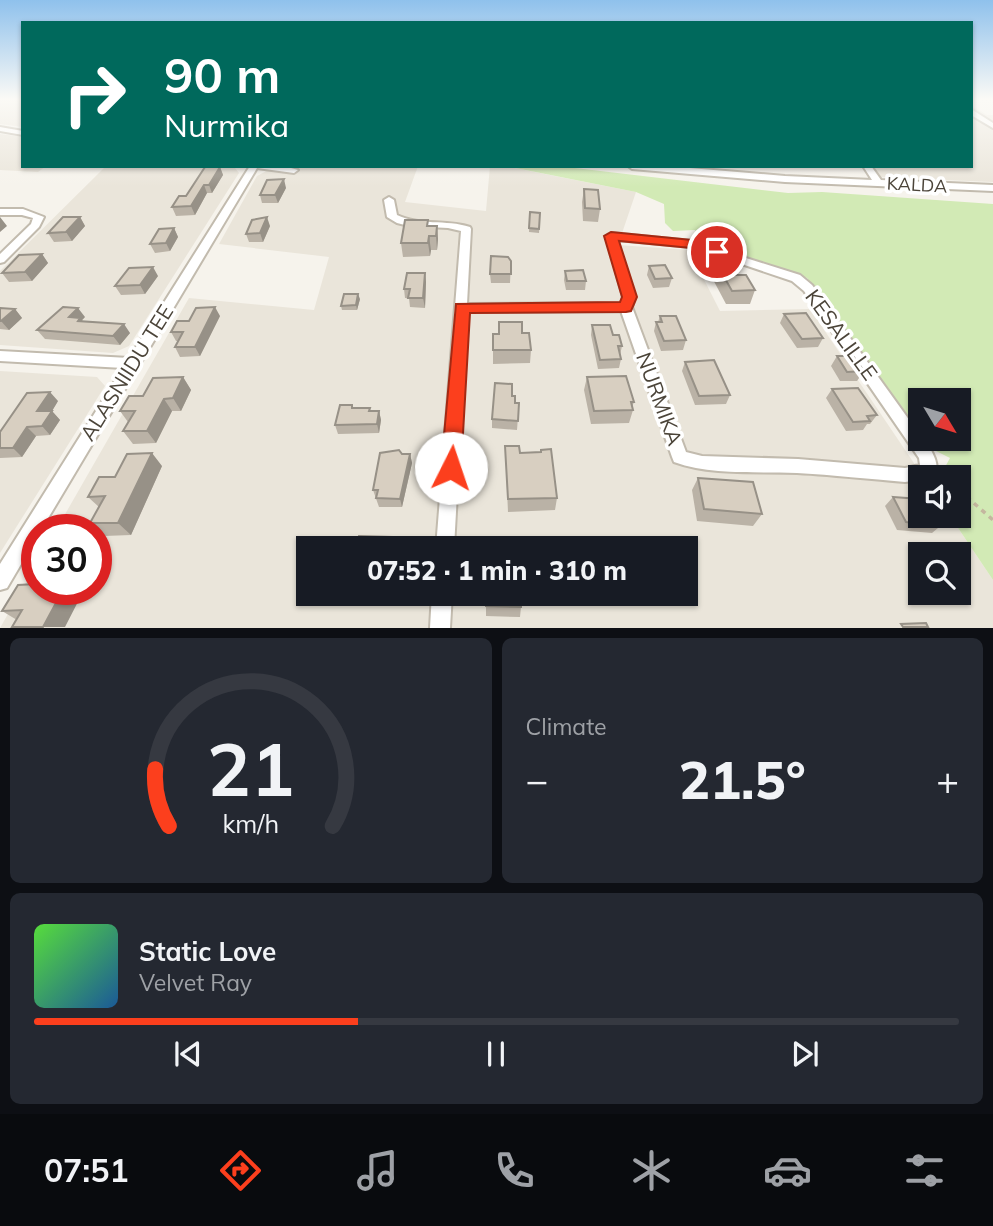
<!DOCTYPE html>
<meta charset="utf-8">
<style>
:root{--surface:#171b24;--page:#242831;--text:#f1f3f6;--muted:#9ea1a6;--line:#363941;--accent:#fc3f1d}
body{margin:0;font-family:Mulish,sans-serif;background:var(--page);color:var(--text);height:100vh;display:flex;flex-direction:column;font-size:26px;white-space:nowrap}
*{box-sizing:border-box;margin:0}
p{font-size:23px;color:var(--muted)}
.icon{flex:none;width:38px;height:38px;fill:none;stroke:currentColor;stroke-width:2;stroke-linecap:round;stroke-linejoin:round}
.map{position:relative;height:628px;overflow:hidden}
.side{display:flex;flex-direction:column;gap:10px;padding:10px;background:#0d0f14;flex:1}
.side>*{flex:none}
.hud{position:absolute;left:21px;top:21px;width:952px;height:147px;border-radius:0px;box-shadow:0 2px 5px #0004;background:#00695c;color:#fff;overflow:hidden}
.needle{width:46px;rotate:128deg}
.tools{position:absolute;left:908px;top:388px;display:grid;gap:14px}
.tools a{display:grid;place-items:center;width:63px;height:63px;border-radius:0px;background:var(--surface);box-shadow:0 2px 5px #0004;font-size:35px}
.speed{position:absolute;left:21px;top:514px;display:flex;gap:14px;font-size:35px;font-weight:700;text-align:center}
.speed>*{display:grid;place-content:center;width:91px;height:91px;border-radius:50%;background:var(--surface);box-shadow:0 2px 5px #0004;line-height:1}
.speed .limit{border:10px solid #d22;background:#fff;color:#111}
.pin{position:absolute;display:grid;place-items:center;width:60px;height:60px;color:#fff;margin:-30px;border:4px solid #fff;border-radius:50%;box-shadow:0 2px 7px #0007}
.me{position:absolute;width:77px;margin:-38px;rotate:4deg;stroke-linejoin:round;filter:drop-shadow(0 0 5px #0008)}
.turn{display:flex;align-items:center;gap:24px;height:147px;padding:0 28px;font-size:32px}
.turn .icon{width:91px;height:91px;stroke-width:2.5}
.turn b{display:block;font-size:49px;line-height:60px}
.big{font-size:52px;font-weight:800;line-height:1.1}
.side .tile{flex:1;display:flex;flex-direction:column;justify-content:center;gap:10px;min-width:0;padding:0 24px;border-radius:10px;background:var(--page)}
.side .dial{align-items:center;gap:0}
.dial svg{height:182px;overflow:visible;fill:none;stroke:var(--line);stroke-width:7;stroke-linecap:round;text-anchor:middle}
.dial text{fill:var(--text);stroke:none}
.song{display:flex;align-items:center;gap:21px}
.cover{width:84px;height:84px;border-radius:10px;background:linear-gradient(135deg,hsl(110 70% 55%),hsl(210 70% 35%))}
.played{height:7px;border-radius:4px;background:linear-gradient(90deg,var(--accent) 35%,var(--line) 35%)}
.keys{display:flex;justify-content:space-around;direction:ltr}
.heat{display:flex;justify-content:space-between;align-items:center;font-size:38px;direction:ltr}
.side .tiles{flex:1;display:grid;gap:10px;grid-template-columns:1fr 1fr}
.tile:last-child{grid-column:span 2}
.trip{position:absolute;left:296px;top:536px;width:402px;height:70px;border-radius:0px;background:var(--surface);box-shadow:0 2px 5px #0004;font-weight:800;line-height:70px;text-align:center}
.tab-bar{display:flex;height:112px;justify-content:space-around;align-items:center;background:#090b0e;color:var(--muted)}
.tab-bar .icon{width:49px;height:49px}
.tab-bar .on{color:var(--accent)}
.tab-bar b{font-size:32px;color:var(--text)}
.map>svg:first-child{display:block}
</style>
<div class="map">
<svg width="993" height="628" viewBox="0 0 993 628">
<rect width="100%" height="100%" fill="#f6f3ec"/>
<path fill="#eae5da" fill-rule="evenodd" d="M0 99 23 101V127L0 124Z
M971 105 987 115H993V182L877 177 871 166H971Z
M0 134 23 137V166H46L38 172 0 170Z
M106 166H222L235 168 239 173 129 346 113 353 0 345V271Z
M276 166H418L405 202 486 211 490 166H504L636 192 618 245 689 250 720 311 810 309 924 478H920V516H950L993 580V628H0L37 563V590H96V530H56L189 298 314 310 329 257 219 244 257 176ZM308 548H686V593H308ZM920 555H959V593H920Z
M0 371 97 377 105 386 0 553Z"/>
<path fill="#d2eab5" d="M506 166H558L788 193 822 192 993 204V580L950 516H959V478H939L950 458 934 450 926 439H959V401H920V432L807 278 701 243 695 230 673 231 665 223 664 204 636 192Z"/>
<g fill="none" stroke-linecap="round" stroke-linejoin="round">
<g stroke="#c2bbae" stroke-width="4">
<path id="street" d="M971 109 993 123V128L971 115Z
M0 127 23 131V135L0 131Z
M250 166H284L298 170 294 173 257 168 41 530H37V537L7 588 0 590V564L123 368 0 361V351L129 358Z
M628 166H666L785 176 872 180 863 166H871L881 180 993 185V191L785 182 632 169Z
M389 197 394 200 397 215C419 226 446 219 470 227L471 229 467 304 621 303 623 297 606 236 611 233 692 241 800 275 812 285 920 435V439H924C933 452 949 478 920 478V480L905 482C869 479 833 475 797 473 757 471 713 476 674 462L672 457 621 311 467 312 454 548H436L461 231 448 228 409 226 397 223 387 217 384 200ZM617 240 691 247 792 281 804 291 919 458 920 465 905 468 798 459 702 456 686 452 632 307 635 297Z
M0 209H23L44 217 39 227 4 262 0 263V254L31 224 33 218 22 215H0Z
M432 593H452L450 628H430Z"/>
</g>
<path stroke="#c4b79f" stroke-width="3.5" stroke-dasharray="5 5" stroke-linecap="butt" d="M959 490 993 520"/>
<use href="#street" fill="#fff" fill-rule="evenodd"/>
</g>
<path fill="#bab2a6" d="M220 167 223 175 212 193H207L195 215 176 216 172 207Z
M286 188 278 203H262L260 195Z
M584 189 600 209 598 222 583 221 582 202Z
M530 212 540 213 539 233 529 232Z
M80 217 85 226 72 241 54 242 48 233Z
M270 226 263 242H249L246 234Z
M429 226H437L438 239 437 250H431L430 256 403 257 401 243Z
M174 228 178 237 170 251 155 253 150 244Z
M42 254 48 263 32 281 9 282 2 273Z
M714 259 736 275 755 290 750 304H726L709 272Z
M511 261 510 283H491L490 274Z
M649 266 672 278 669 287 653 288 647 275Z
M565 271 586 281 585 290H566L564 280Z
M425 273 426 282 425 308 410 307 409 298H405L404 289Z
M158 276 145 294 121 295 115 286Z
M360 299 357 310H342L341 306Z
M0 308 15 309 22 318 9 330 0 329Z
M784 314 823 338 818 347 797 348 780 323Z
M220 316 200 356 180 357 175 347 178 341H176L171 332Z
M660 316 686 340 683 350 661 351 654 331 656 322H658Z
M85 317 82 320V321L130 333 120 345 45 339 37 330Z
M592 325 613 335 622 346 620 355 621 359 619 368 598 369 591 335Z
M522 333 531 350 530 363 493 364V334Z
M837 356 864 371 857 381H840L831 366Z
M685 362 730 395 726 404 695 405 682 371Z
M183 377 191 390 181 411H172L156 443 133 444 123 431 128 422 120 411 143 396Z
M587 377 634 402 632 407 633 410 629 423 591 424 584 390Z
M832 389 877 415 870 424H867L863 430 846 431 826 398Z
M512 396 515 403H519L517 430 492 428V419Z
M58 401 52 411 60 420 50 435 36 436 22 457 0 458V432Z
M370 408V411H379L381 420 379 433 338 434 335 425Z
M505 446 520 453 541 452 557 498 555 510 508 512Z
M402 454H410L412 463 402 507H379L373 490Z
M162 466 131 535 104 536 90 523 99 507 88 497 115 477Z
M698 478 762 514 753 526 697 521 692 490Z
M920 494V516L951 520 941 528H938L932 533 897 530 885 506 893 497 916 499Z
M36 584 17 620 2 611Z
M344 593H389L388 600 347 599Z
M486 606 521 607 520 617 486 616Z"/>
<path fill="#979187" d="M220 167 223 175 212 193 209 185Z
M284 179 286 188 278 203 275 195Z
M204 185 207 193 195 215 191 206Z
M0 217 7 226 0 232Z
M80 217 85 226 72 241 66 232Z
M267 217 270 226 263 242 260 233Z
M437 226 438 239 437 250 436 236Z
M174 228 178 237 170 251 166 243Z
M429 236 431 250 430 256 428 243Z
M42 254 48 263 32 281 25 272Z
M153 267 158 276 145 294 140 285Z
M425 273 426 282 425 308 423 298Z
M358 294 360 299 357 310 356 305Z
M215 307 220 316 200 356 195 347Z
M78 308 85 317 82 320 87 327 69 317Z
M15 309 22 318 9 330 1 321Z
M124 324 130 333 120 345 113 336Z
M183 377 191 390 181 411 173 398Z
M50 392 58 401 52 411 60 420 50 435 42 426 37 411Z
M164 399 172 411 156 443 147 431Z
M379 411 381 420 379 433 377 424Z
M27 427 36 436 22 457 13 448Z
M152 453 162 466 131 535 118 523Z
M410 454 412 463 402 507 400 499Z
M392 537 395 548H390Z
M63 590H84L65 627H43Z"/>
<path fill="#d8cfc1" stroke="#979187" stroke-width="2" d="M205 167H220L209 185H204L191 206 172 207 179 196H186Z
M284 179 275 195H260L267 180Z
M584 189 598 190 600 209 585 208Z
M530 212 540 213 539 229 529 228Z
M63 217H80L66 232 48 233Z
M267 217 260 233 246 234 252 220Z
M405 220H428L427 226H437L436 236H429L428 243H401Z
M174 228 166 243 150 244 159 229Z
M42 254 25 272 2 273 19 255Z
M491 256 508 257 511 261V274H490Z
M727 258 736 275H746L755 290 732 291 714 259Z
M665 265 672 278 655 279 649 266Z
M153 267 140 285 115 286 129 268Z
M583 270 586 281H567L565 271Z
M407 273H425L423 298H408L410 289H404Z
M344 294H358L356 305 341 306Z
M63 307 78 308 69 317 80 318 78 321 124 324 113 336 37 330Z
M215 307 195 347H175L183 332H171L177 321H189L196 308Z
M0 308 15 309 1 321H0Z
M806 313 823 338 802 339 784 314Z
M660 316H676L686 340 664 341 656 322H662Z
M499 322H522V333H529L531 350H493V334H499Z
M592 325H610L613 335H619L622 346H618L621 359 600 360Z
M837 356H853L864 371 847 372Z
M714 360 730 395 699 396 685 362Z
M626 376 634 402H631L633 410 594 411 587 377Z
M183 377 173 398 164 399 147 431H123L135 411H120L129 396H143L153 378Z
M495 383 512 384V396H515V403H519L518 421 492 419Z
M858 388 877 415 867 416 870 421 853 422 832 389Z
M50 392 37 411H52L42 426 27 427 13 448H0V432L27 393Z
M340 405H352V408H370L369 411H379L377 424 335 425Z
M505 446H519L520 453 541 452V450L551 449 557 498 508 499Z
M399 450 402 454H410L400 499 376 498 378 490H373L380 453Z
M152 453 118 523H90L105 496 88 497 99 477H115L127 454Z
M698 478 753 482 762 514 704 509Z
M893 497 920 499V516H949L951 520 939 519 942 525 906 522Z
M359 536 392 537 390 548H357Z
M37 583V590H63L43 627H12L22 610 2 611 18 585 36 584Z
M486 593H521V607L486 606Z
M926 623 928 627H903L901 624Z"/>
<linearGradient id="sky" x2="0" y2="1"><stop stop-color="#8fc1ec"/><stop offset="0.53" stop-color="#fbfaf6"/><stop offset="1" stop-color="#fbfaf6" stop-opacity="0"/></linearGradient>
<rect width="993" height="187" fill="url(#sky)"/>
<path fill="#fc3f1d" stroke="#a42913" stroke-width="2" d="M611 232 692 240 724 252 717 256 691 248 619 241 637 297 631 311 626 312 470 313 461 468 458 474 451 477 444 474 441 468 456 304 620 302 622 297 604 236Z"/>
<g text-anchor="middle" stroke-width="7" stroke-linejoin="round" paint-order="stroke">
<g font-size="18" fill="#4b4439" stroke="#fff">
<text transform="translate(917 185) rotate(3)" y="6">KALDA</text>
</g>
<g font-size="21" fill="#4b4439" stroke="#fff">
<text transform="translate(841 335) rotate(54)" y="7">KESALILLE</text>
<text transform="translate(127 373) rotate(-58)" y="7">ALASNIIDU TEE</text>
<text transform="translate(659 399) rotate(70)" y="7">NURMIKA</text>
</g>
</g>
</svg>
<div class="tools">
<a><svg class="needle" viewBox="-14 -14 28 28"><path d="M0-13l5 13h-10z" fill="#e53935"/><path d="M0 13l5-13h-10z" fill="#9ea1a6"/></svg></a>
<a><svg class="icon" aria-label="sound" viewBox="0 0 24 24"><path d="M4 9h4l5-4v14l-5-4H4zM17 9q2 3 0 6"/></svg></a>
<a><svg class="icon" aria-label="search" viewBox="0 0 24 24"><circle cx="10" cy="10" r="6"/><path d="M15 15l6 6"/></svg></a>
</div>
<div class="speed"><div class="limit">30</div></div>
<div class="pin" style="left:717px;top:252px;background:#d93025"><svg class="icon" aria-label="arrive" viewBox="0 0 24 24"><path d="M6 21V4h12l-3 4 3 4H6"/></svg></div>
<svg class="me" style="left:451px;top:468px" viewBox="-20 -20 40 40"><circle r="19" fill="#fff"/><path d="M0-13L10 11 0 6-10 11z" fill="#fc3f1d"/></svg>
<div class="trip">07:52 · 1 min · 310 m</div>
<div class="hud">
<div class="turn"><svg class="icon" aria-label="right" viewBox="0 0 24 24"><path d="M7 20v-9h11M14 6l5 5-5 5"/></svg><div><b>90 m</b>Nurmika</div></div>
</div>
</div>
<section class="side">
<div class="tiles">
<div class="tile dial"><svg viewBox="0 0 100 80">
<path d="M14 69A42 42 0 1 1 86 69"/>
<path d="M14 69A42 42 0 0 1 8 44" stroke="#fc3f1d"/>
<text x="50" y="56" font-size="32" font-weight="700">21</text>
<text x="50" y="72" font-size="11">km/h</text>
</svg></div>
<div class="tile"><p>Climate</p>
<div class="heat"><a>−</a><b class="big">21.5°</b><a>+</a></div>
</div>
<div class="tile">
<div class="song"><i class="cover"></i><div><b>Static Love</b><p>Velvet Ray</p></div></div>
<div class="played"></div>
<div class="keys"><svg class="icon" aria-label="previous" viewBox="0 0 24 24"><path d="M18 5L8 12l10 7zM5 5v14"/></svg><svg class="icon" aria-label="pause" viewBox="0 0 24 24"><path d="M8 5v14M16 5v14"/></svg><svg class="icon" aria-label="next" viewBox="0 0 24 24"><path d="M6 5l10 7-10 7zM19 5v14"/></svg></div>
</div>
</div>
</section>
<nav class="tab-bar">
<b>07:51</b>
<svg class="icon on" aria-label="directions" viewBox="0 0 24 24"><path d="M12 3l9 9-9 9-9-9zM9 14v-3h6M13 9l2 2-2 2"/></svg>
<svg class="icon" aria-label="music" viewBox="0 0 24 24"><path d="M9 18V5l10-2v13"/><circle cx="6" cy="18" r="3"/><circle cx="16" cy="16" r="3"/></svg>
<svg class="icon" aria-label="phone" viewBox="0 0 24 24"><path d="M5 4h4l2 5-3 2q2 4 5 5l2-3 5 2v4C11 20 4 13 5 4z"/></svg>
<svg class="icon" aria-label="climate" viewBox="0 0 24 24"><path d="M12 3v18M4 7l16 10M4 17L20 7"/></svg>
<svg class="icon" aria-label="car" viewBox="0 0 24 24"><path d="M5 17H2v-5l4-1 3-4h7l3 4 3 1v5h-3M9 17h6M6 11h13"/><circle cx="7" cy="17" r="2"/><circle cx="17" cy="17" r="2"/></svg>
<svg class="icon" aria-label="filters" viewBox="0 0 24 24"><path d="M4 7h16M4 17h16"/><circle cx="9" cy="7" r="2"/><circle cx="15" cy="17" r="2"/></svg>
</nav>
